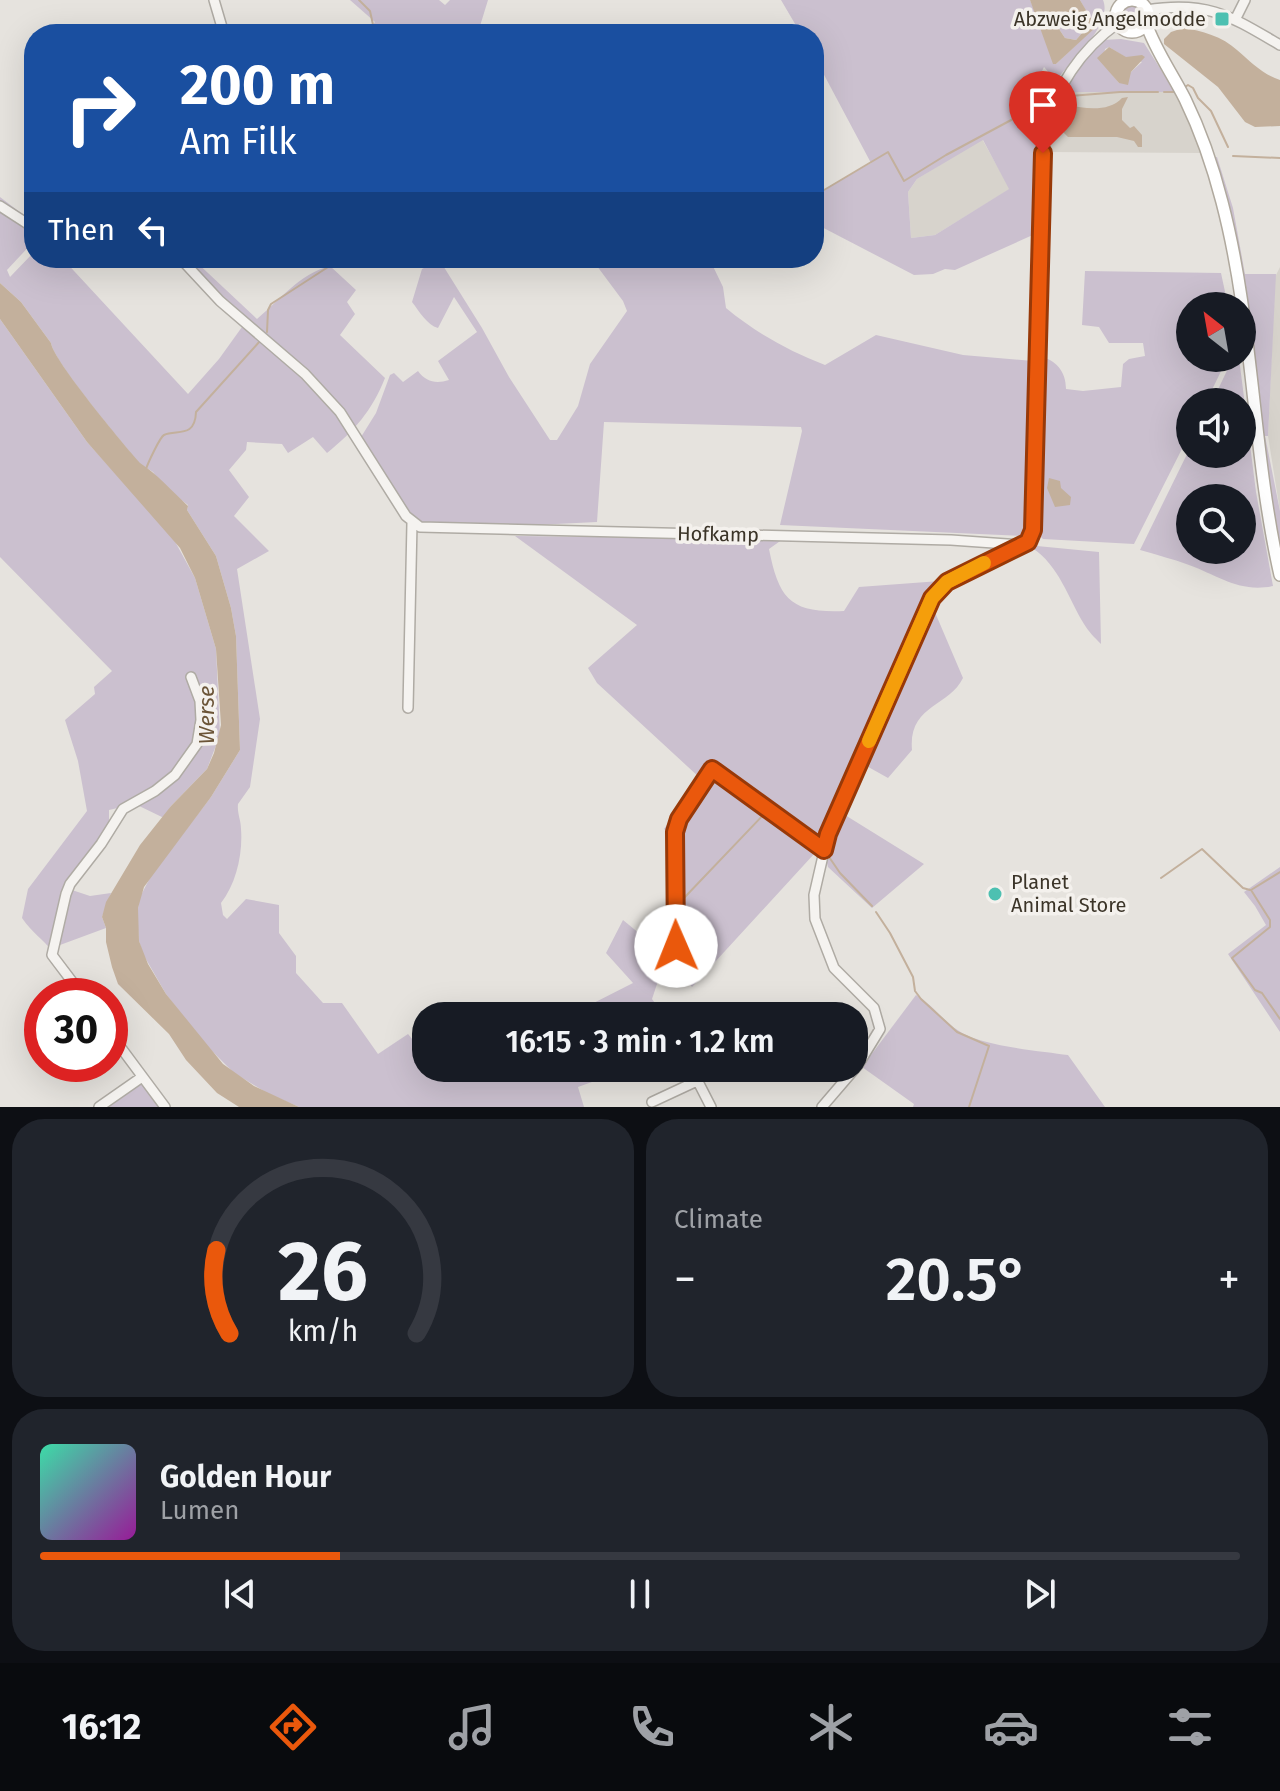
<!DOCTYPE html>
<meta charset="utf-8">
<style>
:root{--surface:#171b24;--page:#20242c;--text:#f1f3f6;--muted:#9ea1a6;--line:#363941;--accent:#ea580c}
body{margin:0;font-family:"Fira Sans",sans-serif;background:var(--page);color:var(--text);height:100vh;display:flex;flex-direction:column;font-size:30px;white-space:nowrap}
*{box-sizing:border-box;margin:0}
p{font-size:26px;color:var(--muted)}
.icon{flex:none;width:44px;height:44px;fill:none;stroke:currentColor;stroke-width:2;stroke-linecap:round;stroke-linejoin:round}
.map{position:relative;height:1107px;overflow:hidden}
.sheet{display:flex;flex-direction:column;gap:12px;padding:12px;background:#0d0f14;flex:1}
.sheet>*{flex:none}
.banner{position:absolute;left:24px;top:24px;width:800px;height:244px;border-radius:32px;box-shadow:0 8px 32px #0002;background:#1a4fa0;color:#fff;overflow:hidden}
.needle{width:52px;rotate:329deg}
.fabs{position:absolute;left:1176px;top:292px;display:grid;gap:16px}
.fabs a{display:grid;place-items:center;width:80px;height:80px;border-radius:50%;background:var(--surface);box-shadow:0 8px 32px #0002;font-size:40px}
.speed{position:absolute;left:24px;top:978px;display:flex;gap:16px;font-size:40px;font-weight:700;text-align:center}
.speed>*{display:grid;place-content:center;width:104px;height:104px;border-radius:50%;background:var(--surface);box-shadow:0 8px 32px #0002;line-height:1}
.speed .limit{border:12px solid #d22;background:#fff;color:#111}
.pin{position:absolute;display:grid;place-items:center;width:68px;height:68px;color:#fff;margin:-82px -34px;border-radius:50% 50% 50% 0;rotate:-45deg;box-shadow:0 0 8px #0007}
.pin .icon{rotate:45deg}
.me{position:absolute;width:88px;margin:-44px;rotate:359deg;stroke-linejoin:round;filter:drop-shadow(0 0 6px #0008)}
.turn{display:flex;align-items:center;gap:28px;height:168px;padding:0 24px;font-size:36px}
.turn .icon{width:104px;height:104px;stroke-width:2.5}
.turn b{display:block;font-size:56px;line-height:68px}
.then{display:flex;align-items:center;height:76px;padding:0 24px;background:#0003;gap:16px;font-size:30px}
.big{font-size:60px;font-weight:600;line-height:1.1}
.sheet .tile{flex:1;display:flex;flex-direction:column;justify-content:center;gap:12px;min-width:0;padding:0 28px;border-radius:32px;background:var(--page)}
.sheet .dial{align-items:center;gap:0}
.dial svg{height:208px;overflow:visible;fill:none;stroke:var(--line);stroke-width:7;stroke-linecap:round;text-anchor:middle}
.dial text{fill:var(--text);stroke:none}
.song{display:flex;align-items:center;gap:24px}
.cover{width:96px;height:96px;border-radius:12px;background:linear-gradient(135deg,hsl(160 70% 55%),hsl(300 70% 35%))}
.played{height:8px;border-radius:4px;background:linear-gradient(90deg,var(--accent) 25%,var(--line) 25%)}
.keys{display:flex;justify-content:space-around;direction:ltr}
.heat{display:flex;justify-content:space-between;align-items:center;font-size:44px;direction:ltr}
.sheet .tiles{flex:1;display:grid;gap:12px;grid-template-columns:1fr 1fr}
.tile:last-child{grid-column:span 2}
.trip{position:absolute;left:412px;top:1002px;width:456px;height:80px;border-radius:32px;background:var(--surface);box-shadow:0 8px 32px #0002;font-weight:600;line-height:80px;text-align:center}
.menu{display:flex;height:128px;justify-content:space-around;align-items:center;background:#090b0e;color:var(--muted)}
.menu .icon{width:56px;height:56px}
.menu .selected{color:var(--accent)}
.menu b{font-size:36px;color:var(--text)}
.map>svg:first-child{display:block}
</style>
<div class="map">
<svg width="1280" height="1107" viewBox="0 0 1280 1107">
<rect width="100%" height="100%" fill="#e6e3de"/>
<path fill="#d7d3cc" d="M1061 92H1175L1187 116 1201 153 1048 152 1050 124Z
M982 139 1010 189 935 235 911 238 908 192 917 179Z
M1280 267V511L1268 436 1275 277Z"/>
<path fill="#cbc0cf" fill-rule="evenodd" d="M350 0H439L445 5 450 0H488L480 26 475 24 451 34H366L375 22Z
M781 0H1030C1040 21 1045 44 1056 64L1095 27 1080 0H1103C1113 24 1073 58 1059 77L1051 75 1044 67 1039 77 1053 89C1034 139 1034 181 1035 234L955 270 945 269 933 274 914 275 814 223V200L830 186 871 163 814 56V34H801ZM983 140 1009 189 935 235 911 238 908 192 917 179Z
M1120 16a12 12 0 1 1 24 0a12 12 0 1 1-24 0Z
M1063 11 1082 29V33L1076 40 1065 38 1059 29 1057 17Z
M1121 39 1144 43 1175 92H1061L1082 60 1103 40ZM1109 47 1125 57 1142 62 1119 83 1103 63 1105 49Z
M1212 157H1217L1233 208 1245 274H1276L1268 436H1265L1280 511V556Z
M0 197 34 223V241L7 270 10 277 34 252V258H62L188 394 219 359 242 327 250 323 184 258H192L257 319C280 300 299 274 330 266L356 290 347 302 355 314 340 335 385 378C372 411 354 431 327 453L313 437 288 453 282 444 247 442 246 450 229 470 249 497 234 516 269 551 237 569 260 719 250 787 238 804C237 813 241 820 241 829 243 854 236 884 221 903L223 915 227 919 246 899 279 905V933L296 956V973L323 1003H342L378 1054 408 1034 426 1056V1068H436L444 1078 464 1068H631L578 1087 584 1107H299L267 1093 234 1073 202 1041 166 994 143 954 139 941 137 918 139 899 152 874 211 797 240 750 236 636 231 608 216 556 187 510 188 505 164 487 153 472 140 464C124 445 53 361 51 343L21 302 0 283Z
M591 258H709L723 287 726 308C756 333 789 351 825 365L876 335 963 355 1033 361 1028 462 1030 464V528L1027 539 1024 536 780 525 802 431 801 427 604 422 597 522 515 526 422 524 408 513 361 437 376 413 390 375 394 373 403 382 418 371C426 382 436 384 449 380L438 361 477 332 454 297 438 328C427 325 419 311 412 302L422 269 437 261 442 264 482 328 509 377 550 440H557L578 406 590 364 627 311 623 301Z
M1085 271 1221 273 1227 301V306H1190V358H1226V361L1206 402H1190V433L1134 544 1043 539 1037 533 1039 356C1056 360 1066 371 1066 389L1083 391 1121 387 1123 364 1129 359 1145 356 1143 343H1109L1099 327 1082 325Z
M0 319 87 442 172 536 195 578 216 649 220 735 207 769 171 806 164 818 135 804 109 810V826L71 877 72 890 90 896 111 893 102 917 106 928 60 945 53 952C42 938 33 934 22 918L28 889 87 811 78 761 65 720 95 694 94 687 112 671 0 557Z
M1233 358H1239L1256 492 1273 586C1240 593 1219 576 1189 565 1173 559 1157 555 1140 550L1190 448V454H1242V402H1212ZM1190 498H1242V550H1190Z
M515 536 783 539 769 549C779 600 791 613 844 611L859 587 940 581 926 598 826 830 819 858 814 854 692 987C680 972 677 951 677 932 677 924 682 915 681 906 680 885 679 863 679 841L664 829 700 778 597 683 588 668 637 625Z
M1037 546 1099 552 1101 644C1095 638 1088 631 1084 624 1068 598 1059 565 1032 548L1003 560 939 597 934 610 963 678C949 707 908 705 912 750L888 778 863 764 936 598 948 585 1027 547Z
M845 815 924 864 872 908 828 867 825 855 839 816Z
M1280 867V1032L1228 954 1266 925 1255 906 1244 892Z
M623 920 651 943 654 966 662 969 652 999 663 1014 668 1012 669 1016H568L633 983 606 953Z
M916 995C933 1005 943 1021 959 1031 980 1046 1041 1051 1068 1055L1105 1107H913L914 1104 862 1067Z
M138 1083H143L161 1107H105Z"/>
<path fill="#c3b09c" fill-rule="evenodd" d="M1030 0H1080L1096 27 1056 64H1053ZM1062 11 1082 29V33L1076 40 1065 38 1059 29 1057 17Z
M1183 28C1201 30 1223 37 1237 50 1251 62 1262 74 1280 80V126L1255 127 1245 122 1218 87 1164 44V39L1171 32Z
M1109 47 1126 57 1142 55 1145 57 1131 72 1128 85 1119 83 1097 58Z
M1128 97 1122 109V120L1130 128 1134 126 1142 135V147H1138L1134 141 1117 137H1068L1061 130 1063 108 1068 105C1086 109 1109 112 1122 98Z
M0 283 21 302 51 343C53 360 124 445 140 463 156 473 173 492 188 506L187 510 216 556 231 608 236 636 240 750 211 797 144 887 138 908 139 941 148 964 166 994 223 1064 254 1086 299 1107H239L217 1093 186 1060 169 1034 118 984 112 967 106 942V928L102 917 106 902 140 845 171 806 207 769 214 753 221 725 216 649 195 578 180 548 87 442 0 319Z
M1049 478 1060 481 1061 488 1071 497 1070 505 1055 507 1047 488Z"/>
<g fill="none" stroke-linecap="round" stroke-linejoin="round">
<path stroke="#c3b09c" stroke-width="2" d="M359 0 370 11 375 34
M1185 87 1188 85 1193 88 1198 98 1211 111 1228 147
M1164 92H1175
M1061 93 1070 96 1120 92H1158
M1233 156 1280 158
M814 196 888 152 904 181 946 155 1013 119 1051 93
M267 332 268 310 271 304 342 258
M146 469C148 463 160 437 164 435 176 429 195 439 196 412L260 341
M773 805 818 838
M827 854 840 873 872 906
M1280 872 1251 890 1270 920V927L1232 958 1255 990 1262 993 1280 1019
M1161 878 1202 849 1243 888 1250 890
M684 898 766 812
M876 912 890 933 913 977 915 991 921 999 957 1032 989 1046 969 1107"/>
<g stroke="#afaba4" stroke-width="12">
<path id="minor" d="M214 0 224 34
M1147 10C1208 0 1232 17 1280 45
M1237 16 1245 0
M0 206 34 228
M180 258 220 301 305 374 340 412 406 516 420 527 951 540 1021 545
M408 708 412 523
M679 975 674 916 677 890 675 832 679 819 712 769 824 850
M83 996 52 955 66 894 70 884 101 844 123 809 155 791 175 775 197 744 201 720 200 701 191 677
M110 1033 165 1107
M691 1068 711 1107
M652 1102 697 1081
M99 1107 142 1077
M822 1107 858 1065 880 1029 874 1008 834 968 815 919 814 895 828 834 932 598 947 582 1024 545 1028 542 1033 530 1043 132C1057 87 1079 51 1118 23"/>
</g>
<g stroke="#b0a99e" stroke-width="14">
<path id="major" d="M1116 16a16 16 0 1 1 32 0a16 16 0 1 1-32 0Z
M1146 23C1155 50 1172 73 1185 99 1201 132 1213 167 1222 202 1254 324 1252 452 1280 575"/>
</g>
<use href="#minor" stroke="#f5f3f0" stroke-width="9"/>
<use href="#major" stroke="#fff" stroke-width="11"/>
</g>
<g fill="none" stroke-linecap="round" stroke-linejoin="round">
<g stroke="#983908" stroke-width="20">
<path id="route" d="M676 946 675 832 679 819 712 769 824 850 828 834 932 598 947 582 1028 542 1033 530 1043 153"/>
</g>
<use href="#route" stroke="#ea580c" stroke-width="14"/>
<path stroke="#f59e0b" stroke-width="14" d="M869 741 932 598 947 582 984 563"/>
</g>
<g fill="#4dc0b1" stroke="#f4f1ed" stroke-width="3">
<rect x="1214" y="11" width="16" height="16" rx="4"/>
<circle cx="995" cy="894" r="8"/>
</g>
<g text-anchor="middle" stroke-width="7" stroke-linejoin="round" paint-order="stroke">
<g font-size="20" fill="#3b3428" stroke="#f4f1ed" text-anchor="end">
<text x="1206" y="26">Abzweig Angelmodde</text>
<text x="1011" y="889" text-anchor="start">Planet<tspan x="1011" dy="23">Animal Store</tspan></text>
</g>
<g font-size="20" fill="#3b3428" stroke="#f4f1ed">
<text transform="translate(718 534) rotate(1)" y="7">Hofkamp</text>
</g>
<g font-size="22" font-style="italic" fill="#6b5437" stroke="#f4f1ed">
<text transform="translate(206 715) rotate(-90)" y="8">Werse</text>
</g>
</g>
</svg>
<div class="fabs">
<a><svg class="needle" viewBox="-14 -14 28 28"><path d="M0-13l5 13h-10z" fill="#e53935"/><path d="M0 13l5-13h-10z" fill="#9ea1a6"/></svg></a>
<a><svg class="icon" aria-label="sound" viewBox="0 0 24 24"><path d="M4 9h4l5-4v14l-5-4H4zM17 9q2 3 0 6"/></svg></a>
<a><svg class="icon" aria-label="search" viewBox="0 0 24 24"><circle cx="10" cy="10" r="6"/><path d="M15 15l6 6"/></svg></a>
</div>
<div class="speed"><div class="limit">30</div></div>
<div class="pin" style="left:1043px;top:153px;background:#d93025"><svg class="icon" aria-label="arrive" viewBox="0 0 24 24"><path d="M6 21V4h12l-3 4 3 4H6"/></svg></div>
<svg class="me" style="left:676px;top:946px" viewBox="-20 -20 40 40"><circle r="19" fill="#fff"/><path d="M0-13L10 11 0 6-10 11z" fill="#ea580c"/></svg>
<div class="trip">16:15 · 3 min · 1.2 km</div>
<div class="banner">
<div class="turn"><svg class="icon" aria-label="right" viewBox="0 0 24 24"><path d="M7 20v-9h11M14 6l5 5-5 5"/></svg><div><b>200 m</b>Am Filk</div></div>
<div class="then">Then<svg class="icon" aria-label="left" viewBox="0 0 24 24"><path d="M17 20v-9H6M10 6l-5 5 5 5"/></svg></div>
</div>
</div>
<section class="sheet">
<div class="tiles">
<div class="tile dial"><svg viewBox="0 0 100 80">
<path d="M14 69A42 42 0 1 1 86 69"/>
<path d="M14 69A42 42 0 0 1 9 37" stroke="#ea580c"/>
<text x="50" y="56" font-size="32" font-weight="700">26</text>
<text x="50" y="72" font-size="11">km/h</text>
</svg></div>
<div class="tile"><p>Climate</p>
<div class="heat"><a>−</a><b class="big">20.5°</b><a>+</a></div>
</div>
<div class="tile">
<div class="song"><i class="cover"></i><div><b>Golden Hour</b><p>Lumen</p></div></div>
<div class="played"></div>
<div class="keys"><svg class="icon" aria-label="previous" viewBox="0 0 24 24"><path d="M18 5L8 12l10 7zM5 5v14"/></svg><svg class="icon" aria-label="pause" viewBox="0 0 24 24"><path d="M8 5v14M16 5v14"/></svg><svg class="icon" aria-label="next" viewBox="0 0 24 24"><path d="M6 5l10 7-10 7zM19 5v14"/></svg></div>
</div>
</div>
</section>
<nav class="menu">
<b>16:12</b>
<svg class="icon selected" aria-label="directions" viewBox="0 0 24 24"><path d="M12 3l9 9-9 9-9-9zM9 14v-3h6M13 9l2 2-2 2"/></svg>
<svg class="icon" aria-label="music" viewBox="0 0 24 24"><path d="M9 18V5l10-2v13"/><circle cx="6" cy="18" r="3"/><circle cx="16" cy="16" r="3"/></svg>
<svg class="icon" aria-label="phone" viewBox="0 0 24 24"><path d="M5 4h4l2 5-3 2q2 4 5 5l2-3 5 2v4C11 20 4 13 5 4z"/></svg>
<svg class="icon" aria-label="climate" viewBox="0 0 24 24"><path d="M12 3v18M4 7l16 10M4 17L20 7"/></svg>
<svg class="icon" aria-label="car" viewBox="0 0 24 24"><path d="M5 17H2v-5l4-1 3-4h7l3 4 3 1v5h-3M9 17h6M6 11h13"/><circle cx="7" cy="17" r="2"/><circle cx="17" cy="17" r="2"/></svg>
<svg class="icon" aria-label="filters" viewBox="0 0 24 24"><path d="M4 7h16M4 17h16"/><circle cx="9" cy="7" r="2"/><circle cx="15" cy="17" r="2"/></svg>
</nav>
